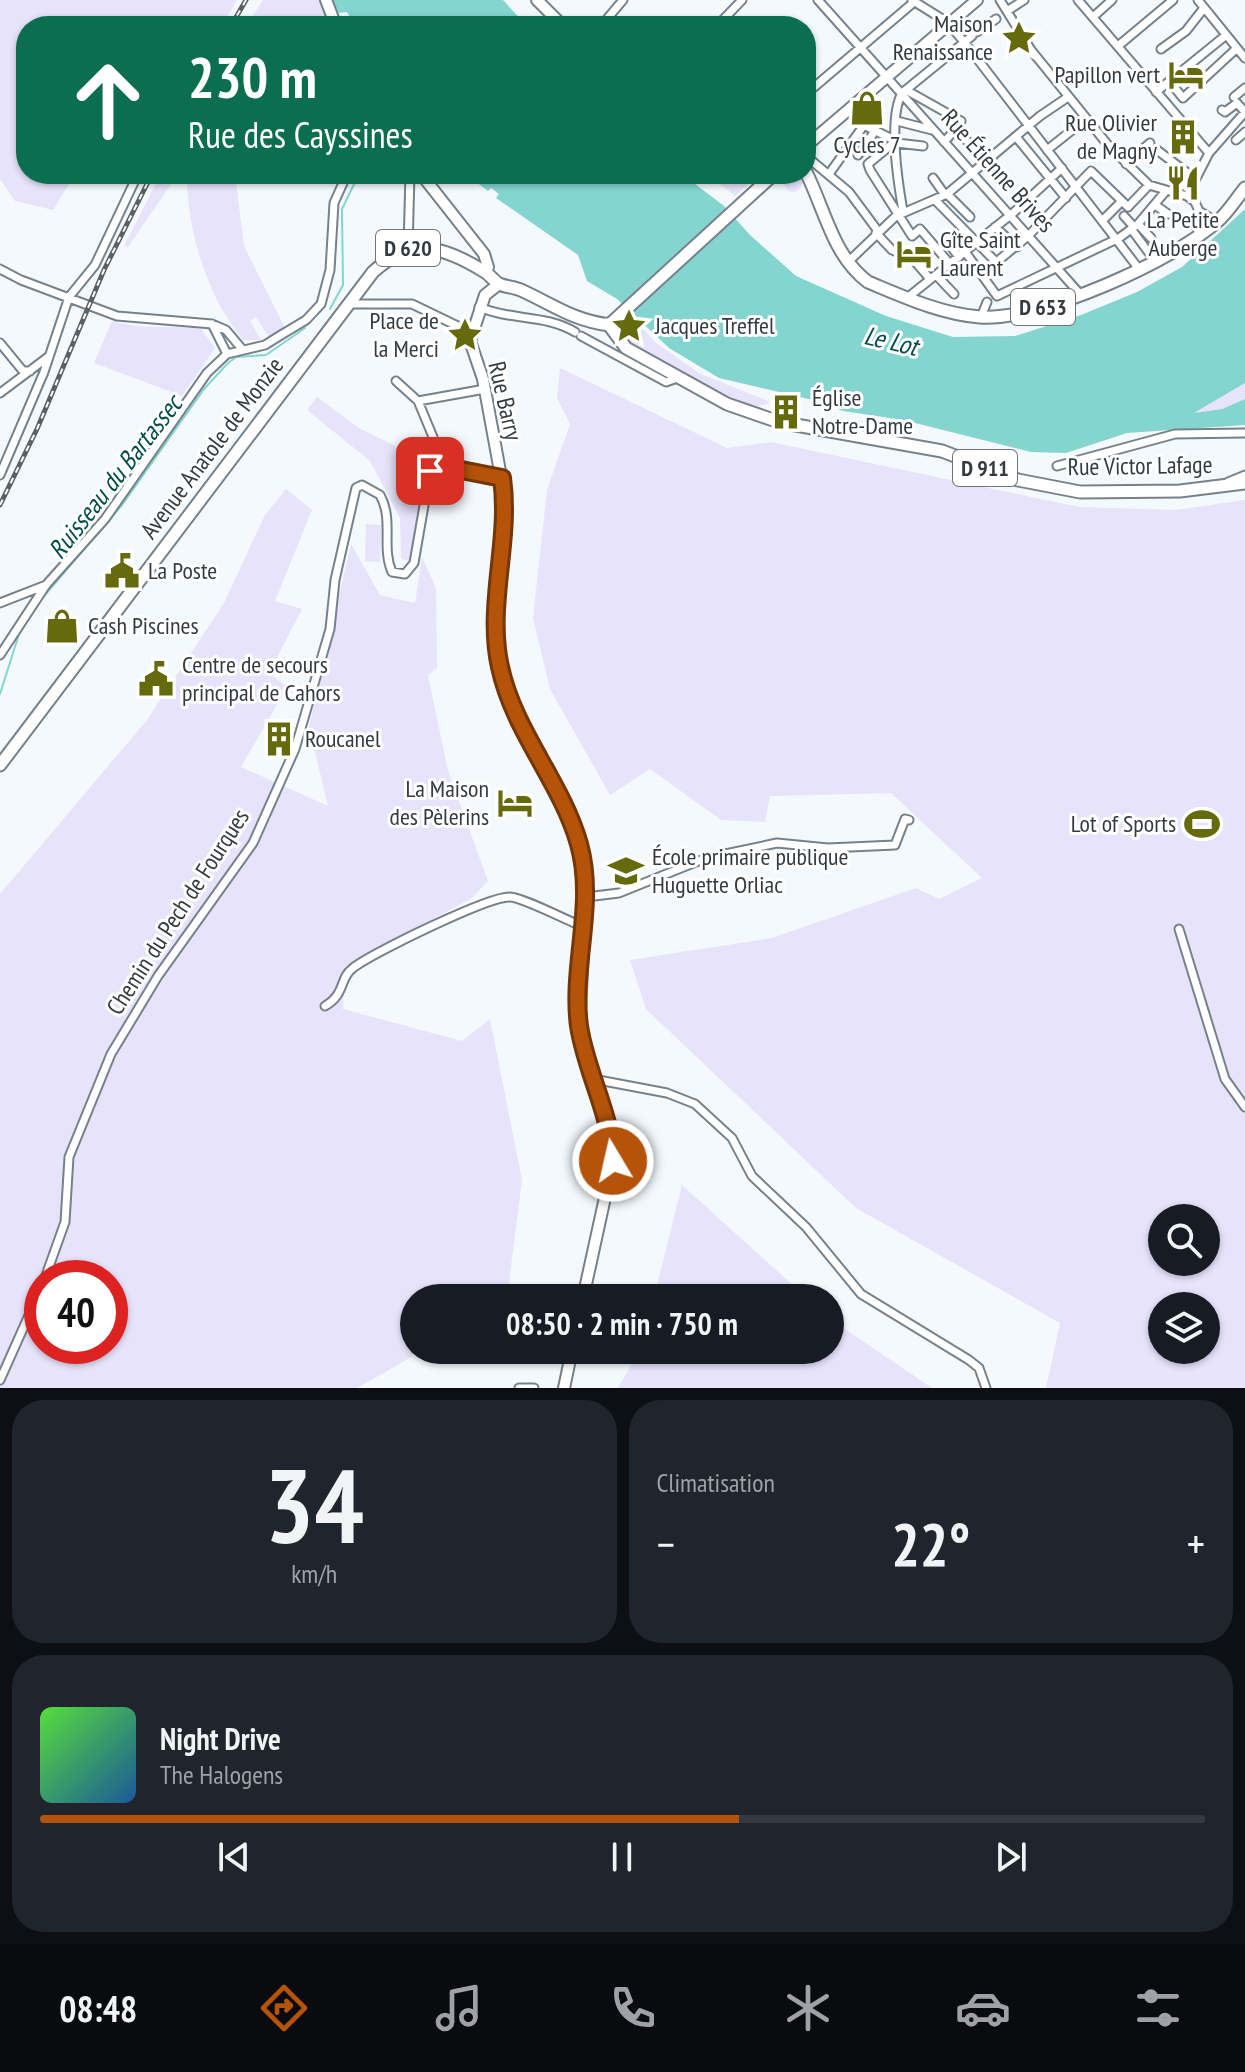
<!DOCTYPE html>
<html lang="fr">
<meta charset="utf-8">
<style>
:root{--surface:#171b24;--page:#20242c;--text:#f1f3f6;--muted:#9ea1a6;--line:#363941;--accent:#b45309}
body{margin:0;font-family:"PT Sans Narrow",sans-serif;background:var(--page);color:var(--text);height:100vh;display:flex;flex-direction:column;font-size:30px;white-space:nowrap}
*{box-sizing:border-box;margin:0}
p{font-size:26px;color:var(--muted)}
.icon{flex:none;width:44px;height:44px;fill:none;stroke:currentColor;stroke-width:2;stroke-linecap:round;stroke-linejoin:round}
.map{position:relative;height:1388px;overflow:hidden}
.panel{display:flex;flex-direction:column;gap:12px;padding:12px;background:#0d0f14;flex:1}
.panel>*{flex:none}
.hud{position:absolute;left:16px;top:16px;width:800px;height:168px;border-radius:32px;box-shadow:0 2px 6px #0004;background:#0b6e4f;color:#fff;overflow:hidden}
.tools{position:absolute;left:1148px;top:1204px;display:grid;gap:16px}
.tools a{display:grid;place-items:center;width:72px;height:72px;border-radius:50%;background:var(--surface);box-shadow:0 2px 6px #0004;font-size:40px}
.speed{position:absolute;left:24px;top:1260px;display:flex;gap:16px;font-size:40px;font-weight:700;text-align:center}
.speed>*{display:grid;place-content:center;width:104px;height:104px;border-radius:50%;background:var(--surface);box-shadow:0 2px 6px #0004;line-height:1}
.speed .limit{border:12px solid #d22;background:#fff;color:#111}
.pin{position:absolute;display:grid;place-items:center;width:68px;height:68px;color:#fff;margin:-34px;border-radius:16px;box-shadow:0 4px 12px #0006}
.me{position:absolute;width:88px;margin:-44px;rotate:351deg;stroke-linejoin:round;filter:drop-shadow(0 0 6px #0008)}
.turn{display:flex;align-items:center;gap:28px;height:168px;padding:0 40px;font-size:36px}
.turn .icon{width:104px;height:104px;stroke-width:2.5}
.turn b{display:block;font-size:56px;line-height:68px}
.big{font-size:60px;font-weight:700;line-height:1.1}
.panel .card{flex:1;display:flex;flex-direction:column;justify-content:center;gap:12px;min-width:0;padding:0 28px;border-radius:32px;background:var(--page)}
.panel .dial{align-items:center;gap:0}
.dial b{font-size:104px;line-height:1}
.song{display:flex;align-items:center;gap:24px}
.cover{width:96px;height:96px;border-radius:12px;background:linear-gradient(135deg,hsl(110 70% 55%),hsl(210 70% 35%))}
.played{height:8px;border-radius:4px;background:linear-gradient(90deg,var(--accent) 60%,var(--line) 60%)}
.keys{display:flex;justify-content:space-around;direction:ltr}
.heat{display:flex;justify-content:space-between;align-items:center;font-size:44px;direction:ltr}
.panel .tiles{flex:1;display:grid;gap:12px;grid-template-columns:1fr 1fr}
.card:last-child{grid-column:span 2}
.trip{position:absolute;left:400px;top:1284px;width:444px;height:80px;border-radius:40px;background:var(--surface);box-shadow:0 2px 6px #0004;font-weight:700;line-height:80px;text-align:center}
.menu{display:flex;height:128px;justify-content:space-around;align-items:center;background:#090b0e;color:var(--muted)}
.menu .icon{width:56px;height:56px}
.menu .selected{color:var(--accent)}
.menu b{font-size:36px;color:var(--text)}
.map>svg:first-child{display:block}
</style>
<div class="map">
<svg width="1245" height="1388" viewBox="0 0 1245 1388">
<rect width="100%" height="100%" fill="#f3f9fd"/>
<path fill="#e7e3fb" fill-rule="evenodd" d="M0 0H237L222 26H26V174H75L53 210 15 201 0 179Z
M263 0H323L334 26H246Z
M784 183a9 9 0 1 1 18 0a9 9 0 1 1-18 0Z
M161 174H178L128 247 124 246Z
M187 174H235L244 246 285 328 269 337 256 317 250 321 261 340H243C207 296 187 232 187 174Z
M708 174H759L735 196Z
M629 313 656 343 699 373 770 402C746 420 660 361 635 347L622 334V323Z
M112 321C140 330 171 325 201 329L215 348 182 396 94 363Z
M560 368 727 448 771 442 1079 507 1176 510 1245 500V1388H1046L1060 1323 856 1208 646 1009 630 960 772 938 916 888 939 899 982 878 891 793 770 796 765 822 721 820 650 769 610 795 550 689 533 618 547 490 570 424 557 398ZM1162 1218H1206V1262H1162ZM1162 1306H1206V1350H1162Z
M1245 383V399L1222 409 1194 413Z
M317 397 359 428 414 455 424 480 410 562 401 558 400 518 370 461 307 410Z
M286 489 312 510 275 601 302 609 269 673 287 687 241 767 328 806 309 727 351 544 380 595 415 603 422 557 436 588 437 668 428 675 448 771 488 881 472 898 344 967 343 1009 462 1041 490 1019 522 1180 507 1298H414V1350H424L357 1388H0V894L147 720 224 603 265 515ZM42 1278H110V1346H42Z
M366 524 381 525 380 562 365 561Z
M682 1185 807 1298H654Z
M830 1319 932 1388H618L640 1350H830Z"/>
<path fill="#84d5d0" d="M331 0H503L527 26H434L421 15 424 26H355L347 12 339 13Z
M466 174H682L724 206 750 235 796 276 886 316 953 337 1015 336 1081 315 1137 292 1182 267 1245 209V383L1194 413 1222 409 1245 399V425L1127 433 1066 453 1031 452 903 420 843 411 821 402 719 378 669 348 617 299 587 281 578 255 496 198 499 194 491 188 488 191Z"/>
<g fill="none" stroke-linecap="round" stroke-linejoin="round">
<path stroke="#84d5d0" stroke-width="2" d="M330 309 343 285 342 209 359 174
M39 602 122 505 204 389 228 363 236 357 266 355 305 328
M0 694 19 634 34 610"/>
<g stroke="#75828c" stroke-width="11">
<path id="street" d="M818 0 1080 294
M912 0 947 22 965 43 1139 269
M1000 0 1031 50 1108 145 1149 185 1187 196 1195 202 1199 211 1217 222
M1078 0 1209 153
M1198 0 1245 58
M1007 11 1024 0
M1093 17 1112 0
M990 23 996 19
M601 26 623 0
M717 26 742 0
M977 32 986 26
M1118 46 1173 0
M1161 49 1186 31 1204 8
M1170 82 1183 98 1236 49
M906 90 961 121 954 131
M1156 92 1225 36
M806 94 914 2
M1234 97 1245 88
M1222 110 1225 112 1237 103 1245 112
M897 121 932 130
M866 126 873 116
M1017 138 1066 198
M897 140 868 164 870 170 912 236 920 229 950 264
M1236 140 1245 132
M944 142 954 131 992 160
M897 143 923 146
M1047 150 1086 119
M1157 150 1194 178
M858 155 875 131
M806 156 849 192 878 231
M1126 164 1150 143
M829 174 864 125 894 140
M933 178 945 195
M947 194 970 217
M1187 196 1209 153 1245 112
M936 201 998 264
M1155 205 1168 214
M903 211C898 183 888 118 902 93L972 36
M1199 211 1194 220 1199 234
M1124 216 1134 227
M1104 219 1122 201 1128 207 1149 185
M1138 224 1151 238
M995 227 1017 247
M1132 230 1155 261
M876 233 892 250 912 258 930 279
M953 235 997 296 1119 238 1138 224 1165 192
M949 244 959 257
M408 248 410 174
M848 262 896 216 947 194 1040 116 1068 97
M0 269 21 280 117 316 212 324 226 330 242 349
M982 274 1028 236 1091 171 1122 201
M936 275 954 294
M907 298 1013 213 1062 168
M349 304H412L470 332
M479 307C512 321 545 314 575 332
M981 317 987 302
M212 324 227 354
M581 336 666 382 680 377
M0 343 23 371H30
M396 381 418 401 485 389
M0 393 48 357
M418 401 433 437
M1057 466 1175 434 1245 433
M0 475 44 372 69 297 95 265 138 174
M1228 482 1245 475
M0 603 46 585
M0 655 46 585 105 519 207 373 227 354 265 345 281 335 306 320 321 304 330 270 334 203 347 174
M586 897 619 893 706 858 777 843 828 848 895 845 905 819 909 820
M1179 929 1225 1079 1245 1107
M325 1006C346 994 339 978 353 968 372 953 489 896 510 897 522 897 568 921 584 927
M593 1079 667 1093 695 1104 732 1138 752 1176 806 1227 861 1294 969 1360 979 1368 986 1388
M45 1278 65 1222 69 1157 111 1054 158 976 253 843 295 749 330 629 335 580 356 488 362 485 380 495C394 520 381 547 392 572L405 574 414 563 430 471 441 466 502 478
M0 1380 42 1286
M519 1388H534"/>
</g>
<g stroke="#75828c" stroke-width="14">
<path id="secondary" d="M326 0 336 26
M537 0 563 26
M806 146 977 0
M421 174 484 254 488 267 486 272
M499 284 485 295 470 341 483 379 504 493 497 622 499 659 518 720 563 800 581 853 586 897 579 1027 612 1135 613 1161 583 1298
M564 1388 572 1350"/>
</g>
<g stroke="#75828c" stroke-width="15">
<path id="primary" d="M806 172C825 210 833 256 868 282 904 297 941 314 980 317 1040 321 1173 261 1218 221 1228 212 1236 199 1245 188
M609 325 626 348 727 404 779 422 942 451 1018 480 1080 492 1180 491 1245 483
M609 325 774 174
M0 765 373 272C411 237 442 245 485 272 490 275 494 281 499 284 506 287 515 287 523 291 555 306 573 320 609 325"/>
</g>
<use href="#street" stroke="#fff" stroke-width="7"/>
<use href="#secondary" stroke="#fff" stroke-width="10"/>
<use href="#primary" stroke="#fff" stroke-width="11"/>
<g stroke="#5a6064" stroke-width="5">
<path id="rail" d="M231 26 246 0
M0 505 37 429 104 270 152 174"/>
</g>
<use href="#rail" stroke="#fff" stroke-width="2" stroke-dasharray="6" stroke-linecap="butt"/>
</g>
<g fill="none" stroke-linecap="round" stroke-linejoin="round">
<g stroke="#753606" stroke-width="20">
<path id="route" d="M430 471 441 466 502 478C511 541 486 605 500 667 514 732 561 781 579 844 596 904 571 965 579 1026 586 1072 611 1114 613 1161"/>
</g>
<use href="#route" stroke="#b45309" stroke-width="14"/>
</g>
<defs>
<g id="sight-bare" transform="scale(2.76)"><path d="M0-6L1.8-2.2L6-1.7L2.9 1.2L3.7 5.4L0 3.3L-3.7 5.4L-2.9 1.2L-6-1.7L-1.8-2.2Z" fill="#656b0d" stroke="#fff" stroke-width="2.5" paint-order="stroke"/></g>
<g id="hotel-bare" transform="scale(2.76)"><path d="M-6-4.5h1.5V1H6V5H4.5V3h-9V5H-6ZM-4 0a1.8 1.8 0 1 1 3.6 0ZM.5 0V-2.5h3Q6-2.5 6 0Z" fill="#656b0d" stroke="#fff" stroke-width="2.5" paint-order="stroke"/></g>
<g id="shop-bare" transform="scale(2.76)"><path d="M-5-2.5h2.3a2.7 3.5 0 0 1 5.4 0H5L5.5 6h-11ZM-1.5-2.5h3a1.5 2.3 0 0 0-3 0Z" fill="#656b0d" stroke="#fff" stroke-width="2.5" paint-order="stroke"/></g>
<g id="building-bare" transform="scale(2.76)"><path d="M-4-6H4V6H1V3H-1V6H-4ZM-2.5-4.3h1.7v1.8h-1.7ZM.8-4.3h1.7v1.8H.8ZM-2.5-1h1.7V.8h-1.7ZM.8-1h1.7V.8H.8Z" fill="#656b0d" stroke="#fff" stroke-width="2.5" paint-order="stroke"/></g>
<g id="restaurant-bare" transform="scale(2.76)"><path d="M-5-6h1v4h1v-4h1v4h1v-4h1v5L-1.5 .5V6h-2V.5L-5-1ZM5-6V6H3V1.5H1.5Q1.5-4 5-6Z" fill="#656b0d" stroke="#fff" stroke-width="2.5" paint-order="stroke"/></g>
<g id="civic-bare" transform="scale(2.76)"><path d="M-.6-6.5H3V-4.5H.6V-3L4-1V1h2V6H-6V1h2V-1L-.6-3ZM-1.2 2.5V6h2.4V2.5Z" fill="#656b0d" stroke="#fff" stroke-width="2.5" paint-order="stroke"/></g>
<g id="stadium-bare" transform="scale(2.76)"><path d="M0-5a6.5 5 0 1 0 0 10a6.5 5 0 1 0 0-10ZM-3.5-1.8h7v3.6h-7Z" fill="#656b0d" stroke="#fff" stroke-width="2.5" paint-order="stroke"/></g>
<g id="school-bare" transform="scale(2.76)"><path d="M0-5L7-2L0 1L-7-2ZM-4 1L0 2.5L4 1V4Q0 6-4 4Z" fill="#656b0d" stroke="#fff" stroke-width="2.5" paint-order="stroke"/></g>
</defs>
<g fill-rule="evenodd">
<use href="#sight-bare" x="1019" y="38"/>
<use href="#hotel-bare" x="1186" y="75"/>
<use href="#shop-bare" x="867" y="108"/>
<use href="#building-bare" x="1183" y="137"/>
<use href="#restaurant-bare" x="1183" y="183"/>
<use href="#hotel-bare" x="914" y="254"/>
<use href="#sight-bare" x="629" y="326"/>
<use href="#sight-bare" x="465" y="335"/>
<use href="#building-bare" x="786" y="412"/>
<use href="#civic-bare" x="122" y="571"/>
<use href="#shop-bare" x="62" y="626"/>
<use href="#civic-bare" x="156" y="679"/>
<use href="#building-bare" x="279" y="739"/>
<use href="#hotel-bare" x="515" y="803"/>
<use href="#stadium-bare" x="1202" y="824"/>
<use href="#school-bare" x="626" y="871"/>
</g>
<g text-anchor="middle" stroke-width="6" stroke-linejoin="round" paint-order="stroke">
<g fill="#fff" stroke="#717578" stroke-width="2">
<rect x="376" y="230" width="64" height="36" rx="6"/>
<rect x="1011" y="289" width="64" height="36" rx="6"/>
<rect x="953" y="450" width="64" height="36" rx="6"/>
</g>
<g font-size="22" font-weight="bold" fill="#343a3e">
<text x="408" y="256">D 620</text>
<text x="1043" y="315">D 653</text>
<text x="985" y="476">D 911</text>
</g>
<g font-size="24" fill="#343a3e" stroke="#fff" text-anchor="start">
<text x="993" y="32" text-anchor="end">Maison<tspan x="993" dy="28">Renaissance</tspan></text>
<text x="1160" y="83" text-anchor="end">Papillon vert</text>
<text x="1157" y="131" text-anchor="end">Rue Olivier<tspan x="1157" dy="28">de Magny</tspan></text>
<text x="867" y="153" text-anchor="middle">Cycles 7</text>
<text x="1183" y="228" text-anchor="middle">La Petite<tspan x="1183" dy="28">Auberge</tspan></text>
<text x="940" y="248">Gîte Saint<tspan x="940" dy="28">Laurent</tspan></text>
<text x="439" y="329" text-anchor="end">Place de<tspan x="439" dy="28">la Merci</tspan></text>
<text x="655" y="334">Jacques Treffel</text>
<text x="812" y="406">Église<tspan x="812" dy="28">Notre-Dame</tspan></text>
<text x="148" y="579">La Poste</text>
<text x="88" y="634">Cash Piscines</text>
<text x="182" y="673">Centre de secours<tspan x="182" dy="28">principal de Cahors</tspan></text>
<text x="305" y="747">Roucanel</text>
<text x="489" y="797" text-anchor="end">La Maison<tspan x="489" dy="28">des Pèlerins</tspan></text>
<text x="1176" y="832" text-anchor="end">Lot of Sports</text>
<text x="652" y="865">École primaire publique<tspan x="652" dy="28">Huguette Orliac</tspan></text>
</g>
<g font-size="24" fill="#343a3e" stroke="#fff">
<text transform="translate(998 171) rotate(48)" y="8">Rue Étienne Brives</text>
<text transform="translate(505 401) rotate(77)" y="8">Rue Barry</text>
<text transform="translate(212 448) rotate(-53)" y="8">Avenue Anatole de Monzie</text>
<text transform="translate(1140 466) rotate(-1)" y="8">Rue Victor Lafage</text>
<text transform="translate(178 912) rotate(-57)" y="8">Chemin du Pech de Fourques</text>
</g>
<g font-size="26" font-style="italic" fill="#004d4a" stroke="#fff">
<text transform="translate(891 341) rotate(13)" y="9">Le Lot</text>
<text transform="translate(115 477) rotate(-52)" y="9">Ruisseau du Bartassec</text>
</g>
</g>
</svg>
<div class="tools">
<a><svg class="icon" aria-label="search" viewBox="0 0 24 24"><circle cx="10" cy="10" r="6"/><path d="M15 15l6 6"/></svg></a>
<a><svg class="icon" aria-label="layers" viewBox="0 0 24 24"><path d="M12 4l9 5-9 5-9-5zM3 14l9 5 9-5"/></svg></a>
</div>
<div class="speed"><div class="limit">40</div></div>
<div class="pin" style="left:430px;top:471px;background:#d93025"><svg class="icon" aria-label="arrive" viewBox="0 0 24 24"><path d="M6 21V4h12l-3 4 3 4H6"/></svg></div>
<svg class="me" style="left:613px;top:1161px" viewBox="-20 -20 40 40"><circle r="17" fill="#b45309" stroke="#fff" stroke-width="3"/><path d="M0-11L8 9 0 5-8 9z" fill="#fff"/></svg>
<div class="trip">08:50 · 2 min · 750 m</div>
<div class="hud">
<div class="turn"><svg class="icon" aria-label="ahead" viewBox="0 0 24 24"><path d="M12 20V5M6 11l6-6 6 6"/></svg><div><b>230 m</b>Rue des Cayssines</div></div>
</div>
</div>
<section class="panel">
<div class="tiles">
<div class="card dial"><b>34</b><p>km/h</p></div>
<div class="card"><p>Climatisation</p>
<div class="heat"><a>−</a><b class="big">22°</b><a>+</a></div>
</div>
<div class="card">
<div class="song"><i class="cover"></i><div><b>Night Drive</b><p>The Halogens</p></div></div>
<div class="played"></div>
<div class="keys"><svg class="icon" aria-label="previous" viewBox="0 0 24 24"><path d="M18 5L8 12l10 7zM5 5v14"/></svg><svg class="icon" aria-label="pause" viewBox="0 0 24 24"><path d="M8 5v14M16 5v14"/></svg><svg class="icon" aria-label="next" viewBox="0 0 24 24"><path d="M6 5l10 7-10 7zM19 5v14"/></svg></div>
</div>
</div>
</section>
<nav class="menu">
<b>08:48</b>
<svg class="icon selected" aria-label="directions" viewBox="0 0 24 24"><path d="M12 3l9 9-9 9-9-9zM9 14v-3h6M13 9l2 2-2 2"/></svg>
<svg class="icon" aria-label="music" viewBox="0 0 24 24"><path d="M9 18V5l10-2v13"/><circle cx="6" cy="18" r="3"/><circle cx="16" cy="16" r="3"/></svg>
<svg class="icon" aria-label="phone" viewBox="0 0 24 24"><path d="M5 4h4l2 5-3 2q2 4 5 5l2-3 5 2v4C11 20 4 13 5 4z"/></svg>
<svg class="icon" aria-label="climate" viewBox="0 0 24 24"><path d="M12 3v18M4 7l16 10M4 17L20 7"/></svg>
<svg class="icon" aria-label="car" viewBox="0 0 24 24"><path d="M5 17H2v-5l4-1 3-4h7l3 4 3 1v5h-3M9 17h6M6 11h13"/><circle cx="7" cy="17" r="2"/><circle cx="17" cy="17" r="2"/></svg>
<svg class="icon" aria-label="filters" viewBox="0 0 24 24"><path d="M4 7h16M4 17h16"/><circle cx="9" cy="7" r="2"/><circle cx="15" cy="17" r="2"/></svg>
</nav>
